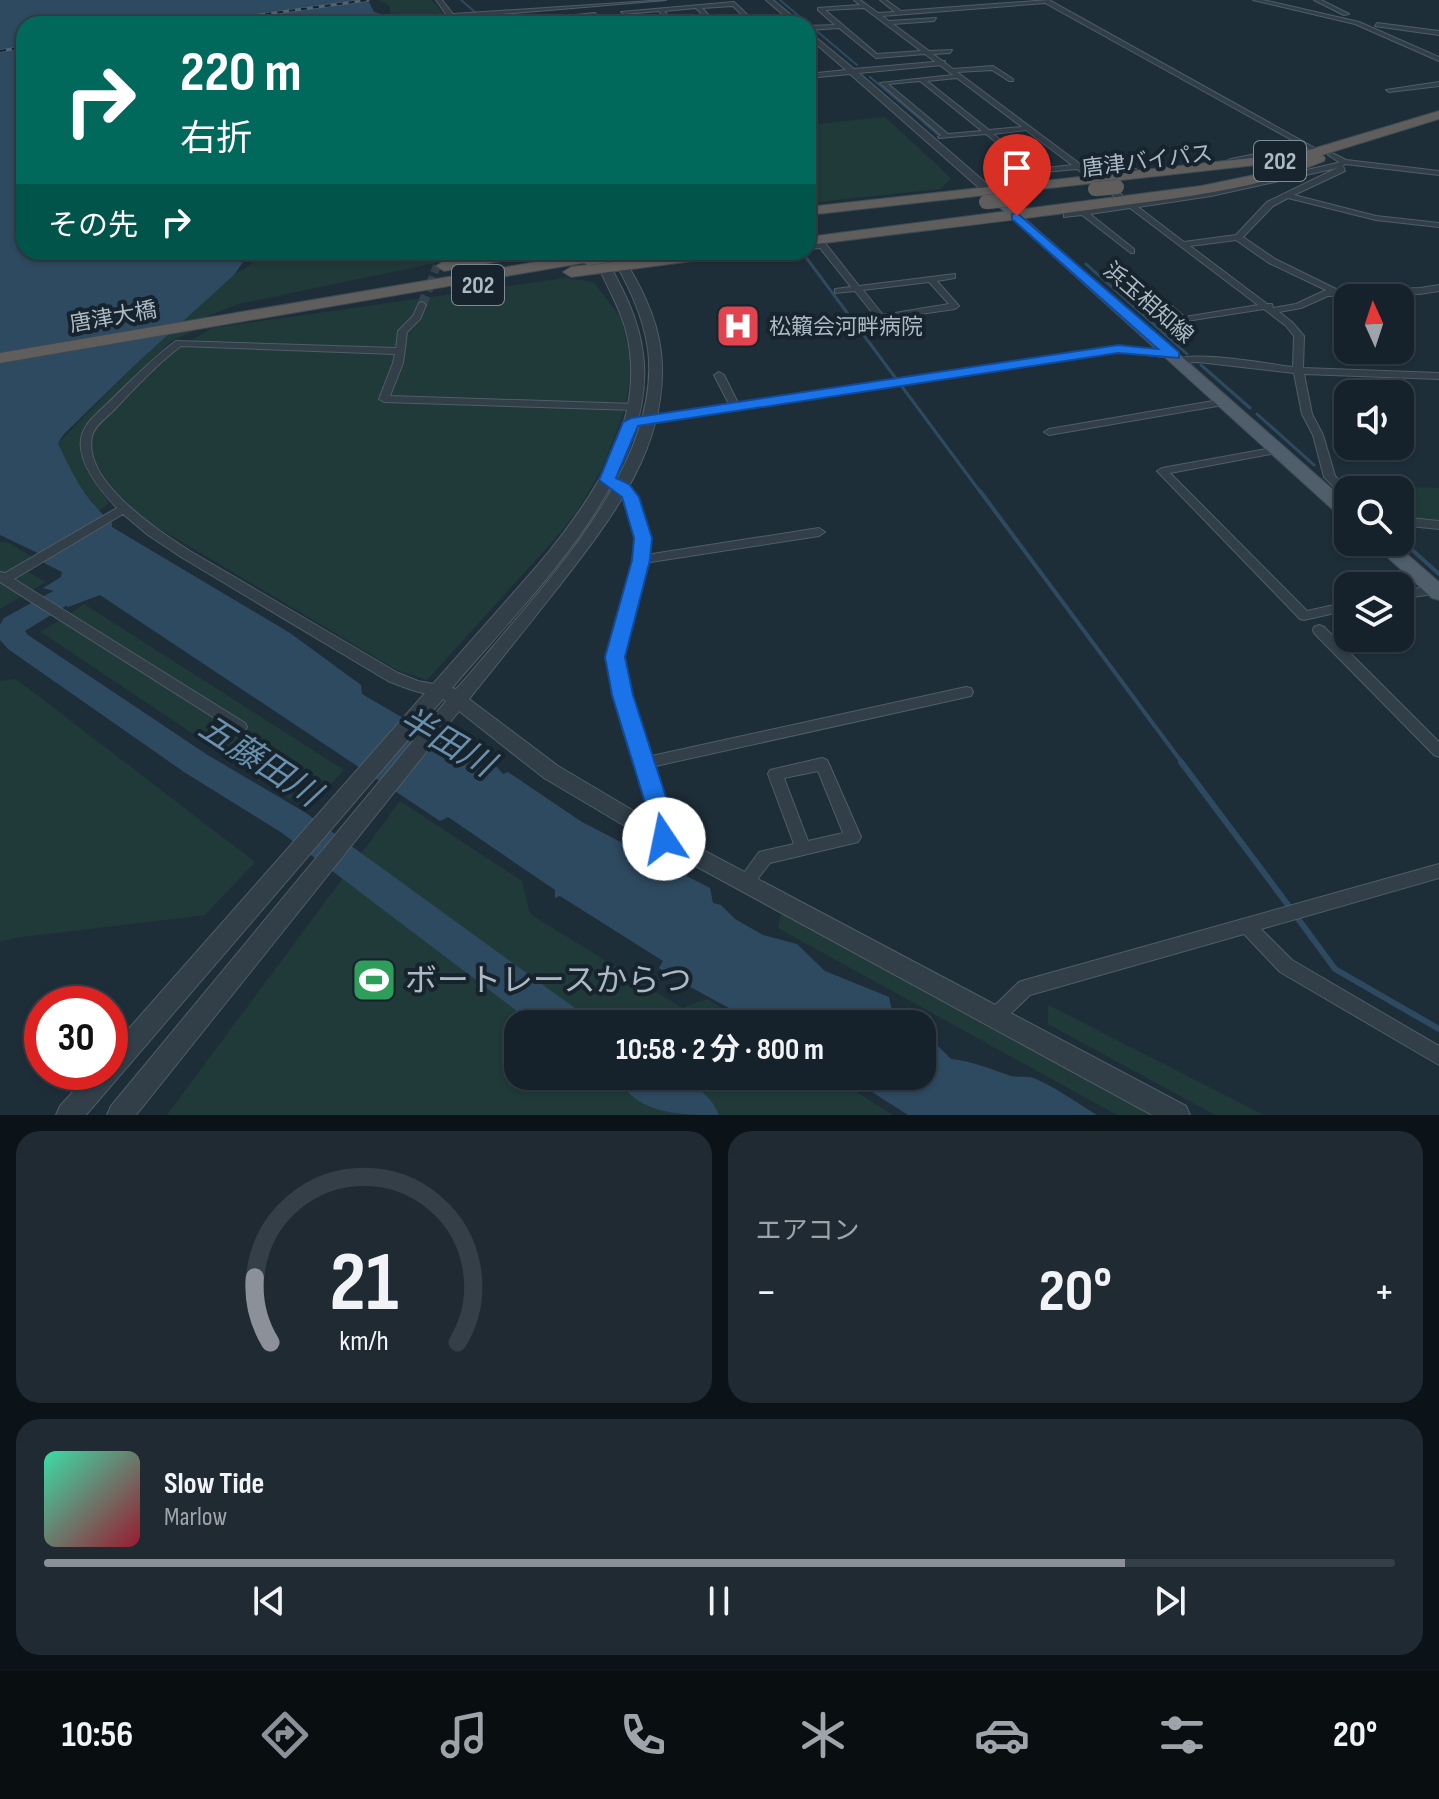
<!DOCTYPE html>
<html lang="ja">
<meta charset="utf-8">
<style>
:root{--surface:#16222b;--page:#1f2a33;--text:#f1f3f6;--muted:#9ea4a9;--line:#353f47;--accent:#8c9099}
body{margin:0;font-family:"Sofia Sans Condensed","Noto Sans JP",sans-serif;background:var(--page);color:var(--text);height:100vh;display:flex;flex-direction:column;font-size:30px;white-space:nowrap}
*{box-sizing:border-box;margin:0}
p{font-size:26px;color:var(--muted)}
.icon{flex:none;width:44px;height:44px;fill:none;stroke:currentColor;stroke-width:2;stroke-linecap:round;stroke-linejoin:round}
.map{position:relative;height:1115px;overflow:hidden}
.details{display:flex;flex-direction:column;gap:16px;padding:16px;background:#0c1318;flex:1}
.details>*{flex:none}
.banner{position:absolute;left:16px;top:16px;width:800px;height:244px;border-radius:24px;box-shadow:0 2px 6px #0004,0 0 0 2px var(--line);background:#00695c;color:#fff;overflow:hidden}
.needle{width:52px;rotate:357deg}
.fabs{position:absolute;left:1334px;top:284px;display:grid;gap:16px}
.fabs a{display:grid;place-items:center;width:80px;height:80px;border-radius:16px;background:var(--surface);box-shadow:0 2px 6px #0004,0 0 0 2px var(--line);font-size:40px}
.speed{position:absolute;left:24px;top:986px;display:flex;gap:16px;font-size:40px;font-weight:700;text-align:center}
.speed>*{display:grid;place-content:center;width:104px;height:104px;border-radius:50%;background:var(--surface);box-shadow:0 2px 6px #0004,0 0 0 2px var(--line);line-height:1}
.speed .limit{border:12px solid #d22;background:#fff;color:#111}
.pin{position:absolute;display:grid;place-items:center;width:68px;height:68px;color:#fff;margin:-82px -34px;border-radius:50% 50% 50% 0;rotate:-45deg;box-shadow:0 0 8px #0007}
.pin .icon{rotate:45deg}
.me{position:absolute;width:88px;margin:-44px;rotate:349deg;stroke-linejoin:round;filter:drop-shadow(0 0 6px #0008)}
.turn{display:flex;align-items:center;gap:28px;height:168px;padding:0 32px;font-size:36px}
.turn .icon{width:104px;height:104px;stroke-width:2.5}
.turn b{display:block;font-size:56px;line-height:68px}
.then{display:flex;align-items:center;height:76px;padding:0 32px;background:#0003;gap:16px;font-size:30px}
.big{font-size:60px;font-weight:700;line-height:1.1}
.details .tile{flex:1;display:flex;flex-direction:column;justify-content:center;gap:12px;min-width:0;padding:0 28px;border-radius:24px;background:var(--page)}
.details .dial{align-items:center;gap:0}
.dial svg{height:208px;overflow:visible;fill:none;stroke:var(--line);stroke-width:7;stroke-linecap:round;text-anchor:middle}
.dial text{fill:var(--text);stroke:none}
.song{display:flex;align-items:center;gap:24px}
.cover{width:96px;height:96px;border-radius:12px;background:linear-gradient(135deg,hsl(160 70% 55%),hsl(350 70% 35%))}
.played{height:8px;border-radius:4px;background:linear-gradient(90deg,var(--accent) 80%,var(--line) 80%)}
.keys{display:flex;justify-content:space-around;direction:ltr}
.heat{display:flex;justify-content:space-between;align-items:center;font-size:44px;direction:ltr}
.details .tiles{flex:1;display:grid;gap:16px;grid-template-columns:1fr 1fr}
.tile:last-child{grid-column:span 2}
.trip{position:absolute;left:504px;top:1010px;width:432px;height:80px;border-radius:24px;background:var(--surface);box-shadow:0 2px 6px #0004,0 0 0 2px var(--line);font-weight:700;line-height:80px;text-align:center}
.menu{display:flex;height:128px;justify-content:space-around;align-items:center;background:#090e11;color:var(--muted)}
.menu .icon{width:56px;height:56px}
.menu .current{color:var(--accent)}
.menu b{font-size:36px;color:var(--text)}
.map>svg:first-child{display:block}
</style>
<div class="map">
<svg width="1439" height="1115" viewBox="0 0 1439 1115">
<rect width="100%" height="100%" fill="#1e2e39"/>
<path fill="#203a39" d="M379 0H431L444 14 439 16 447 21 411 19 390 13V6Z
M885 117 951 178 940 189 808 203V125Z
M257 252H489L238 304 206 317 196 330 171 341 85 428C74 454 96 481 109 503L99 511 67 469 69 466 58 443 137 363 234 275 250 265Z
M565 278 594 282 622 320 632 367 624 412 601 471 576 513 552 542 427 680 397 670 142 518 114 490 94 461 90 449 93 428 179 344 189 342 212 328Z
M1343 485 1439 488V522L1400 519V490H1348Z
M0 542H7L33 557 19 567 46 582 0 609Z
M84 604 344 770 307 810 41 632Z
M16 679 255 862 205 915 14 938 0 942V681Z
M400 801 522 881 530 914 682 1008 707 999 747 1024H518V1076H831L893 1115H167Z
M782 909 1152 1115H1117L778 928Z
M1048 1005 1264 1115H1215L1048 1024Z"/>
<path fill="#2e4a60" d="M0 0H368L374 12 403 20 442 24H24V252H250L234 275 137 363 64 434 58 443C73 475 83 497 112 523V527L290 633 361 685 362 694 470 757 477 762V767L495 765 503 774 508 772 582 822 710 888 713 903 721 905 735 919 763 935 797 944 825 971 889 997 892 1011 912 1024H758L685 984 684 978 671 973 668 975 659 968 663 961 560 896 555 898V890L448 817 440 821 100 595 68 607 50 595 54 591 43 588 61 577 62 572 44 563 46 557 0 535Z
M922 1037 935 1043 951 1059C972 1061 991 1069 1011 1076 1019 1078 1028 1075 1036 1079 1057 1088 1077 1103 1097 1115H908L847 1076H922Z"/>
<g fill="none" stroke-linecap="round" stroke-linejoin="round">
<path stroke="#2e4a60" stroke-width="2" d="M461 0 475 12
M780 0 857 65
M471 22 479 21 482 24
M870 77 926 124"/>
<path stroke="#2e4a60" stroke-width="3" d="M924 122 938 134
M802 252 981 493
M1086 264 1187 354
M1201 365 1250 408
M1257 414 1314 465"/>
<path stroke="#2e4a60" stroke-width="4" d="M980 491 1183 764
M1400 539 1439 574
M0 634 14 625"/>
<path stroke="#2e4a60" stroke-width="6" d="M1181 762 1291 909
M1296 916 1335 969 1439 1029"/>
<path fill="#2e4a60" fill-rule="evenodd" d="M86 573 95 576 99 582 95 588 25 631 28 635 206 754 306 813 579 1011 584 1024H534L282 833 184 772 8 649 0 640V625L4 618Z
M617 1076C656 1076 702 1073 719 1115 681 1115 635 1115 617 1076Z"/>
<path stroke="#33434e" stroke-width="8" stroke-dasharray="8 4" stroke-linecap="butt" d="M430 284 441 255"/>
<path stroke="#33434e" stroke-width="10" stroke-dasharray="10 5" stroke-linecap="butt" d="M422 305 431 282"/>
<g stroke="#4f5d67" stroke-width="2">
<path id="minor" d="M854 0H860L878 13 895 12 880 0H886L901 11 1049 0 1322 152 1317 153 1307 148 1228 163 1227 161 1231 159 1301 145 1045 3 882 16 889 21 936 18 934 21 893 24 929 51 952 50 950 53 933 54 953 69 993 66 1013 79V81H1009L992 70 957 72 1080 164H1084L1092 173 1136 169V173H1133L1097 177 1133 203 1211 192 1337 163 1339 162 1328 155 1332 153 1346 160 1439 171V175L1345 164 1343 166 1345 171 1294 195 1376 216 1439 223V227L1376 220 1288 198 1273 206 1243 237 1275 259 1338 290 1420 288 1439 285V291L1420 294 1328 296 1301 308 1279 312 1292 322 1304 336 1303 368 1439 373V379L1304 374 1312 414 1323 435 1335 476 1349 490 1348 498 1344 497 1324 477 1313 435 1302 414 1294 373 1198 362 1179 363 1174 360C1193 350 1268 364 1293 367L1294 336 1286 326 1264 309 1180 322 1116 269V265H1122L1185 317 1258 305 1130 208 1090 214 1134 249V253H1131L1082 215 1064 217V213H1067L1125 204 1077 169 1033 173 986 134 939 138 938 137 941 135 880 83 953 75 925 54 876 58 839 28 808 30V26L835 25 818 10V8L860 5ZM864 8 921 51 877 54 825 10ZM957 78 1022 127 989 130 927 81ZM920 81 982 131 948 134 888 84ZM1026 130 1072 165 1038 169 993 134ZM1337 168 1267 202 1236 235 1184 242 1138 207 1211 196ZM1236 240 1269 263 1326 290 1296 304 1273 308 1272 304H1267L1190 246Z
M1253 0H1263L1359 22 1439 57V61L1355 24Z
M1314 0H1321L1349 14 1344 15Z
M734 2 757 24H751L733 6 702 8 717 24H711L696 8 664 11 675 24H669L659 11 624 14 621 12Z
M595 13 605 24H599L594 17 489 24Z
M1377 23 1439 31V35L1375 26Z
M1439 82V86L1389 92 1386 90Z
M822 243H825L859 286 955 274V278L937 281 959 306 955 309 878 320 855 291 835 293V289L851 287 820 248 808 249V245ZM929 282 949 304 883 315 863 290Z
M442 252H455L444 257H438V253Z
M422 302 426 305 420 319 407 332 403 363 390 396 635 404 640 407 635 410 384 402 379 399 393 363 395 354 181 346C156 365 135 388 114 410 107 417 97 424 93 433 78 478 158 531 190 551L398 673 418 681 445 686 447 690 445 694C426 697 406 688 388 681L181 557 148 535 123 514 14 579 245 723 247 727 245 731 240 732 235 731 0 582V572L5 573 117 508C100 490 68 453 86 426 93 415 107 405 116 395 136 376 154 357 176 341L396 348 398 331 413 316 419 303Z
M1118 346 1174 352 1179 355 1174 358 1118 352 741 409 736 411 732 410 631 425 626 422 631 419 729 404 714 375 719 372 724 375 738 403Z
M1225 399 1230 402 1229 404 1049 435 1044 432 1049 429Z
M1277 447 1281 448 1282 450 1281 452 1170 473 1307 611 1348 602V610L1304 620 1300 619 1157 471 1162 468Z
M607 477C643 491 650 519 646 555L819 528 825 532 819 536 644 563C637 593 624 623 622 654 620 688 636 725 647 757L966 687 971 688 973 692 971 696 651 767C659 789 678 821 669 844L664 846 659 844 656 839 655 822C639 774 617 725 610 675 608 662 609 650 611 638 618 600 656 529 624 496 618 491 609 487 603 482L601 480Z
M1400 517 1439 521V529L1400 525Z
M1439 585V593L1400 599V591Z
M1319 625 1324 627 1439 742V757L1434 755 1314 633 1313 630 1314 627Z
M822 758 827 760 829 764 861 837 858 842 770 863 752 886 746 888 740 886 738 881 759 852 794 844 768 774 770 770ZM818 771 843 833 808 841 784 778Z
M1439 864V878L1261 929 1292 960 1439 1046V1065L1280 972 1244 934 1030 995 1000 1024 994 1027 988 1024 985 1018 988 1012 1019 982 1025 980Z"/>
</g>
<g stroke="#4f5d67" stroke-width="2">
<path id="tertiary" d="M436 0H442L453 14 666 0 456 18 459 24H453Z
M766 0H773L802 24H794Z
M808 31 854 69 945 61 942 65 859 73 994 190V194H986L850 74 808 78V74L846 70 808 37Z
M593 252 603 253C621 285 639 318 643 354 659 475 524 602 452 688L456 689 467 677C537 592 663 467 648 349 643 314 627 283 610 253L620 252C639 283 657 316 661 352 671 445 609 522 556 590 527 627 498 663 469 699L558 766 671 833 1186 1106 1190 1115H1152L657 845 544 778 459 711 136 1115H107L111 1106 446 701 443 699 86 1115H56L60 1106 91 1072H110V1050L538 565C592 500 649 420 626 331 619 303 601 278 593 252Z"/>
</g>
<g stroke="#3e4b56" stroke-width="2">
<path id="primary" d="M990 188 1348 503V519L1341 517 986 195 984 192Z
M1371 542H1393L1439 582V600L1432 598Z"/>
</g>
<g stroke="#3c4a54" stroke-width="2">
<path id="trunk" d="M1439 111V119L1322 155 1325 158 1324 161C1255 190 1183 197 1110 207 1010 221 909 232 808 245V237L1201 186 1269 172 1304 160 1298 156 1299 153Z
M1288 154 1293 155V161L808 215V207Z
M498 252H532L524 257 444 271 436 266 444 261Z
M688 252H731L723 257 571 277 563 272 571 267Z
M589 253 597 258 594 261 0 363V353Z"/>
</g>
<use href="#minor" fill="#323f49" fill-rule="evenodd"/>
<use href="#tertiary" fill="#323f49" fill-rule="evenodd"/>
<use href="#primary" fill="#4f5e6a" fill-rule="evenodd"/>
<use href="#trunk" fill="#605e5c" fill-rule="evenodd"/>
<g stroke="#536471" stroke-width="3">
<path id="rail" d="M194 24 368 0
M0 51 24 47"/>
</g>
<use href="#rail" stroke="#17242d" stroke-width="2" stroke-dasharray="6" stroke-linecap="butt"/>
<g stroke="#3c4a54" stroke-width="15" stroke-linecap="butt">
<path id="trunk-bridge" d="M1095 189 1117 187
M986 202 1015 199
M589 258 630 252"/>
</g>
<use href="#trunk-bridge" stroke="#605e5c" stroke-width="14"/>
</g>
<path fill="#1a73e8" stroke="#114b97" stroke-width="2" d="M1017 213 1179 352V358L1118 353 638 426 616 478 629 484 639 497 652 538 650 560 625 657 633 695 674 822 676 839 672 846 664 849 655 846 651 822 612 695 605 657 632 560 634 538 622 497 599 480 623 422 631 418 1118 345 1158 349 1012 219V214Z"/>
<defs>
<g id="hospital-square" transform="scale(2.3)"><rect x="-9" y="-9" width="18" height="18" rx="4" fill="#e0444e" stroke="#17242d"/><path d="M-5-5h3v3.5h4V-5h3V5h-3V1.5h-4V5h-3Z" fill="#fff"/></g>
<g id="stadium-square" transform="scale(2.3)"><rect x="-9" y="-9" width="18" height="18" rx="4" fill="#2e9e5b" stroke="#17242d"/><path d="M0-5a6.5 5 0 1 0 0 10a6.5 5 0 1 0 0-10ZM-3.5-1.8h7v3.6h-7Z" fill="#fff"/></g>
</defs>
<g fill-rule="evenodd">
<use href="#hospital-square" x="738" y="326"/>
<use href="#stadium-square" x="374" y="980"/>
</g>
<g text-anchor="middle" stroke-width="8" stroke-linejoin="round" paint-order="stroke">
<g font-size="22" fill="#acbac6" stroke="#17242d">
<text transform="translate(1147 160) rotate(-7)" y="8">唐津バイパス</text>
<text transform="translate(1149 302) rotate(41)" y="8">浜玉相知線</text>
<text transform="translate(113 316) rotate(-10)" y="8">唐津大橋</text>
</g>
<g font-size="22" fill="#acbac6" stroke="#17242d" text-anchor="start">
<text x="769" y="334">松籟会河畔病院</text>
</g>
<g fill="#17242d" stroke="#7f8d98" stroke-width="2">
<rect x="1254" y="141" width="52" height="40" rx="6"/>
<rect x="452" y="265" width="52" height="40" rx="6"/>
</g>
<g font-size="24" font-weight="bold" fill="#acbac6">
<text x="1280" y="169">202</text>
<text x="478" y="293">202</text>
</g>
<g font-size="32" fill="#acbac6" stroke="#17242d" text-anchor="start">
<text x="405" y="991">ボートレースからつ</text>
</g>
<g font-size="34" font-style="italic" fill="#6991ad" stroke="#17242d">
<text transform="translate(447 741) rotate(30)" y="12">半田川</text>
<text transform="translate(260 760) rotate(33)" y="12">五藤田川</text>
</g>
</g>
</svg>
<div class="fabs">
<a><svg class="needle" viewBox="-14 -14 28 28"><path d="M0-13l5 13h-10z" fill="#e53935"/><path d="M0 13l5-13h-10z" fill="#9ea4a9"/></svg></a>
<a><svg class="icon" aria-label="sound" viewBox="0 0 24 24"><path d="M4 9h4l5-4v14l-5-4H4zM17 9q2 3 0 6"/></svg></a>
<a><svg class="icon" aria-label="search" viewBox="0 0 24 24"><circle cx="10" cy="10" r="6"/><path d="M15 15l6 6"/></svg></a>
<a><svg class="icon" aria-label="layers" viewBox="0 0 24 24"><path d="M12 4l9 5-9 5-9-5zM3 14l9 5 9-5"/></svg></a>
</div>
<div class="speed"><div class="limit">30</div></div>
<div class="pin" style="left:1017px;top:216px;background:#d93025"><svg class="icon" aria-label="arrive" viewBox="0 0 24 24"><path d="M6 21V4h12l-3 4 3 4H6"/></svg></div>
<svg class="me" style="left:664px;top:839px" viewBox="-20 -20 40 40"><circle r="19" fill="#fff"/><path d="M0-13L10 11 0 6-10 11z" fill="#1a73e8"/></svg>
<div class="trip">10:58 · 2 分 · 800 m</div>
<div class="banner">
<div class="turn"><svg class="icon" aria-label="right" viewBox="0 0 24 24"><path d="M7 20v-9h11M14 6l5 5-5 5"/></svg><div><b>220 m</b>右折</div></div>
<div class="then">その先<svg class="icon" aria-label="right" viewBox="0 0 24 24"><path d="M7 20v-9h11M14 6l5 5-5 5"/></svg></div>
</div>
</div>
<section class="details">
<div class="tiles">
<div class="tile dial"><svg viewBox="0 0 100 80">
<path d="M14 69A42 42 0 1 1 86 69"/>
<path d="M14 69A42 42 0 0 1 8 44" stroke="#8c9099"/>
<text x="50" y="56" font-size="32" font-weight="700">21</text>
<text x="50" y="72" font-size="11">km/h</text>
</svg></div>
<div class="tile"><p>エアコン</p>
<div class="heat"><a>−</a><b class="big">20°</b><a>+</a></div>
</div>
<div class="tile">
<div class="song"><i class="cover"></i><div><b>Slow Tide</b><p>Marlow</p></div></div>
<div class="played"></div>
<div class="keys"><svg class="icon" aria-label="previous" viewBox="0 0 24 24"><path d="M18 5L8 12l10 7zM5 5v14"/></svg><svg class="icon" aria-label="pause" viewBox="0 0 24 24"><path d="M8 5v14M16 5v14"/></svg><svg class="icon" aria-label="next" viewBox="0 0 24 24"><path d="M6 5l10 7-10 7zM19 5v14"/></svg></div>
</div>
</div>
</section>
<nav class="menu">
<b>10:56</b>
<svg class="icon current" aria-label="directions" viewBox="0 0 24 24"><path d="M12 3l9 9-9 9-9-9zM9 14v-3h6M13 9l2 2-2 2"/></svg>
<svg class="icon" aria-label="music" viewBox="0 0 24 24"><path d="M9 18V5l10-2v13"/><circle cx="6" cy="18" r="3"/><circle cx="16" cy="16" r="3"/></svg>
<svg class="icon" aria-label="phone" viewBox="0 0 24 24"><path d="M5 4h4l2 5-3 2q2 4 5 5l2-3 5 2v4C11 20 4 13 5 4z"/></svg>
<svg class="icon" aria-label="climate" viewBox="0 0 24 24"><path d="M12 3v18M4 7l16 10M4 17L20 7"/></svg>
<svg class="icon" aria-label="car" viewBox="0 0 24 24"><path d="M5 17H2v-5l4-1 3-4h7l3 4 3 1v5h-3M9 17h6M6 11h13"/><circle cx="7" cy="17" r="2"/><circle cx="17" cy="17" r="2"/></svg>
<svg class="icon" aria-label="filters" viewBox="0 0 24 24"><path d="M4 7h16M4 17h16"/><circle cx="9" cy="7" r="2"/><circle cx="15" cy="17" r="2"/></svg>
<b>20°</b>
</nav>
